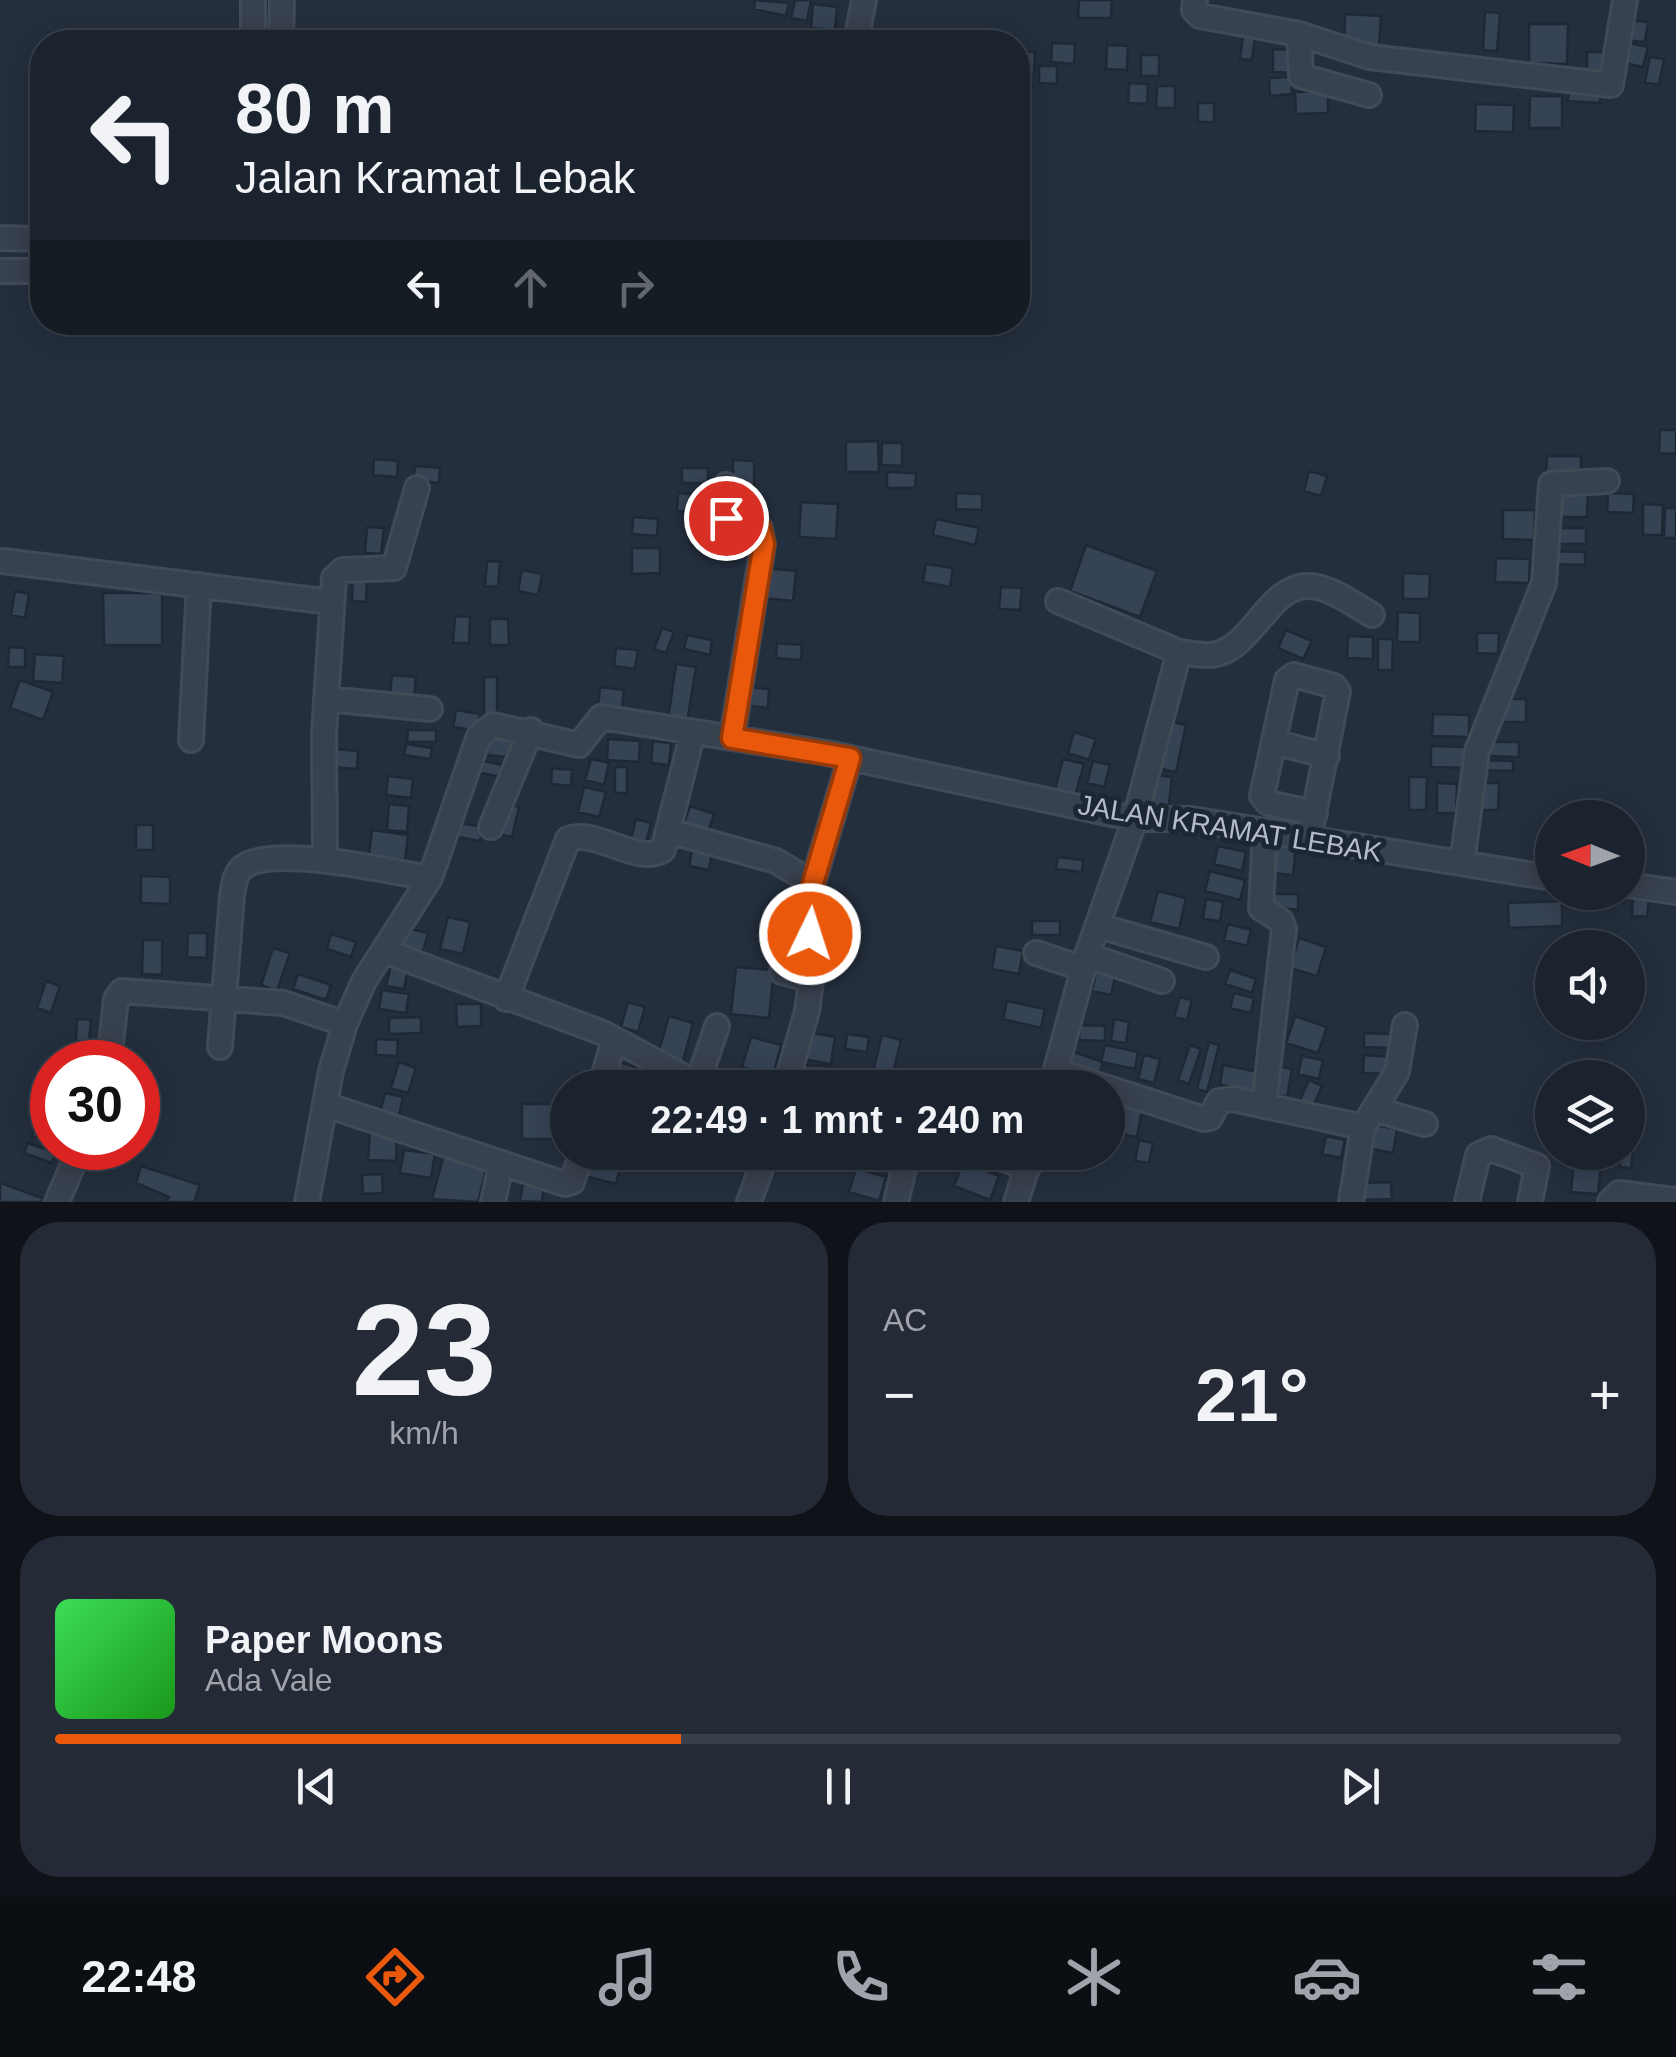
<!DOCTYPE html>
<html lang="id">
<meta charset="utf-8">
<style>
:root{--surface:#1b232e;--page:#242b36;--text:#f1f3f6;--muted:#a0a4aa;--line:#39404a;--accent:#ea580c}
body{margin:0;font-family:Helvetica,sans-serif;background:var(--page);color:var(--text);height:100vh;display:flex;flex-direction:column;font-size:38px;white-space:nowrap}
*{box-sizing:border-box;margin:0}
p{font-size:32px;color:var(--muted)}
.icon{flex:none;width:55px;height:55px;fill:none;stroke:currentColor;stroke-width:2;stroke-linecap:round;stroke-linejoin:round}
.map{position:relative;height:1202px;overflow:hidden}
.drawer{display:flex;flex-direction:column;gap:20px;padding:20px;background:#0f1319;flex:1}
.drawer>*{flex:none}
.hud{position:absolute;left:30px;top:30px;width:1000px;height:305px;border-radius:40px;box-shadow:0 5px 25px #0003,0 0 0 2px var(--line);background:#1b232e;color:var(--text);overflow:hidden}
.needle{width:65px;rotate:271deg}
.tools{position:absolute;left:1535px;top:800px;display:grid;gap:20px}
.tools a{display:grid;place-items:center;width:110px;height:110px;border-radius:50%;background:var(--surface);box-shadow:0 5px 25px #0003,0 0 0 2px var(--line);font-size:50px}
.speed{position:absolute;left:30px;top:1040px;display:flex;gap:20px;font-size:50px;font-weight:700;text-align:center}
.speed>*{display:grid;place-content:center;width:130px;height:130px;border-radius:50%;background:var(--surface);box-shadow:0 5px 25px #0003,0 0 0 2px var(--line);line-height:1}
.speed .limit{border:15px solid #d22;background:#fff;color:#111}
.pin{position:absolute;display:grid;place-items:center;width:85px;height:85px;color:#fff;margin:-42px;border:5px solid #fff;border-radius:50%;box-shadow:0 2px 10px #0007}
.me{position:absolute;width:110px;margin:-55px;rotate:4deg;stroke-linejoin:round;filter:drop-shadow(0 0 8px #0008)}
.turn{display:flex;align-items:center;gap:35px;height:210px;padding:0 40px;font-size:45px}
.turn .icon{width:130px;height:130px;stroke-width:2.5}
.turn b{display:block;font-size:70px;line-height:85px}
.lanes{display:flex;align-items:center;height:95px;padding:0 40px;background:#0003;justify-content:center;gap:50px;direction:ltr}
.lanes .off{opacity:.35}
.big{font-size:75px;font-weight:800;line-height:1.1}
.drawer .tile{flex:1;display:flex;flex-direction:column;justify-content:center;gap:15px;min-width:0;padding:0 35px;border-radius:40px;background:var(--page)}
.drawer .dial{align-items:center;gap:0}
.dial b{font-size:130px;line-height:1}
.song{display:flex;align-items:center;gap:30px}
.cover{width:120px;height:120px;border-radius:15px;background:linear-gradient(135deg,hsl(130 70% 55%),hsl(120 70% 35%))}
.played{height:10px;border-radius:5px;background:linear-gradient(90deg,var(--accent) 40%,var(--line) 40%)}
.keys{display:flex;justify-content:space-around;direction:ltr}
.heat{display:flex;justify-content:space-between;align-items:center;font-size:55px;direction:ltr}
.drawer .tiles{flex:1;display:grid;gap:20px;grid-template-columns:1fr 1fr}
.tile:last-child{grid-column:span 2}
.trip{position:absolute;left:550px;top:1070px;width:575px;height:100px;border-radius:50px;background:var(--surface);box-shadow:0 5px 25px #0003,0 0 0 2px var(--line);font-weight:800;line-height:100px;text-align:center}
.tabs{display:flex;height:160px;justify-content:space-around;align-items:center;background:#0b0e12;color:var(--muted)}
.tabs .icon{width:70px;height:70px}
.tabs .current{color:var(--accent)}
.tabs b{font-size:45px;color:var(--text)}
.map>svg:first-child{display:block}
</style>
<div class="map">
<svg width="1676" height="1202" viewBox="0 0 1676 1202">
<rect width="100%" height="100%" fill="#242f3e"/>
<path fill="#364354" stroke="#1f2835" stroke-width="2.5" d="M755 0 789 3 786 16 754 9Z
M795 0H811L807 21 791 18Z
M1079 0H1112L1111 18H1078Z
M813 4 837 7 835 30 811 28Z
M1485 12 1500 13 1497 51 1483 50Z
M1345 14 1381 16 1379 47 1344 45Z
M1627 20 1648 22 1645 42 1625 40Z
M1529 24H1568L1567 64 1529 63Z
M1243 35 1255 36 1252 60 1240 59Z
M1624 42 1648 47 1643 67 1620 62Z
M1052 43 1075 44 1074 64 1051 62Z
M1107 45 1128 46 1127 70 1106 69Z
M1273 49 1297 50 1296 73 1273 72Z
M1018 51 1035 52 1034 75 1018 74Z
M1587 52H1604L1603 74 1587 73Z
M1141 55H1159V76H1141Z
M1650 57 1664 59 1659 85 1645 82Z
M1039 66H1057V84L1039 83Z
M1291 77 1292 94 1270 96 1269 78Z
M1129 83 1148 84 1147 104 1128 103Z
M1157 86H1175V108H1156Z
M1569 89 1600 91V103L1568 101Z
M1328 91V113L1296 114 1295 92Z
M1530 96H1562V128H1529Z
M1198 103H1214V122H1198Z
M1476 104 1514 105 1513 132 1475 131Z
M1660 430H1676V454L1659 453Z
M878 441 879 472H846V442Z
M882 443H902V466L881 465Z
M1547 456H1581V473L1546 472Z
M374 459 398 461 397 477 373 475Z
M733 460 754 461V488H733Z
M415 466 440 468 439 483 413 480Z
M682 468H708V483H682Z
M1309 471 1327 476 1321 496 1304 491Z
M887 472 916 473 915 488H887Z
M1555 489H1588L1587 517H1554Z
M678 493 715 496 714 514 677 511Z
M728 493 756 495 755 509 727 508Z
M956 493 982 494V510L956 509Z
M1608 493 1634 494 1633 513 1607 512Z
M801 502 838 504 836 539 799 537Z
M1643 504 1663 505 1662 535H1643Z
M1665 508H1676V538H1664Z
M1503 510H1535L1534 540 1503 539Z
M633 517 658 519 657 536 632 534Z
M936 519 979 528 975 545 933 535Z
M367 527 384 528 381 554 365 553Z
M1552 528H1586V544H1552Z
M1086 545 1157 571 1140 617 1070 591Z
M632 548H660V573L632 574Z
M1550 551 1585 552V565L1549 564Z
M1496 558 1530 559 1529 583 1495 582Z
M487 561 500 562 498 587 485 586Z
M926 564 953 568 950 587 923 582Z
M765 568 796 571 793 601 763 598Z
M522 570 542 574 538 595 518 591Z
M1403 573 1430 574 1429 599H1403Z
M353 575 367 576 366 602 352 601Z
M1001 587 1022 588 1020 610 999 609Z
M15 591 29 594 25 618 11 615Z
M103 593H162V645H104Z
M1398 612 1420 613V642H1397Z
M455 616 470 617 469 643H453Z
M490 619H508L509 645H490Z
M662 628 674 632 666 653 654 649Z
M1286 630 1312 641 1303 659 1278 648Z
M1477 633H1499L1498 654 1477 653Z
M687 635 712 640 710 655 684 649Z
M1348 636 1373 637V659L1347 658Z
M1378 639H1393L1392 670H1378Z
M777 643 802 645 801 660 776 658Z
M9 647 25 648V667H8Z
M616 648 638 650 635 669 614 666Z
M35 654 64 656 62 683 33 681Z
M676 664 696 667 686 729 667 726Z
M392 675 416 677 414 697 390 696Z
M484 677H497V718H484Z
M20 680 53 692 43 720 10 708Z
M600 687 624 690 622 708 598 706Z
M744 687 769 689 768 708 742 705Z
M1500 699H1526V722H1500Z
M456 710 480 714 478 731 453 727Z
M1433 714 1469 715V737L1432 736Z
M1162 720 1186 725 1176 772 1152 767Z
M408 730H436V742H407Z
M490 732 517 736 515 758 487 755Z
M1074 732 1096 739 1089 760 1068 753Z
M608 739 640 741 639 762 607 760Z
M653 741 671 743 669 765 651 763Z
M1485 742H1519V757L1485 756Z
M406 744 432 748 430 759 404 755Z
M1431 746 1468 747V768L1431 767Z
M335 749 358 751 357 769 334 767Z
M473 759 503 765 501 777 471 771Z
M591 759 609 763 604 785 585 780Z
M1063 759 1084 764 1074 799 1054 793Z
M1479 760 1513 761V771L1479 770Z
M1093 761 1110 765 1104 787 1087 783Z
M615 767H627V793H615Z
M552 768 572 770 571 786 551 784Z
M1151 775 1172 777 1168 812 1147 809Z
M388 776 413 779 411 798 386 795Z
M1409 777H1427L1426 810H1409Z
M1437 783 1457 784 1456 813H1437Z
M1480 783H1499L1498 810H1480Z
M584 787 606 792 599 817 578 812Z
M505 803 519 807 512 837 497 833Z
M389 804 409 806 407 832 387 830Z
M690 806 714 814 706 837 682 829Z
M636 819 651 823 645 847 630 843Z
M455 822 483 827 480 841 452 836Z
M136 825H153V850H136Z
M372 830 408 835 405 860 369 855Z
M1275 844 1296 846 1293 875 1272 873Z
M1218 846 1246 852 1242 871 1214 864Z
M693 847 712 851 709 870 689 866Z
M1058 857 1083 860 1082 872 1056 869Z
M1210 871 1245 880 1240 900 1205 891Z
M141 876 170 877V904L141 903Z
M1158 891 1186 898 1179 929 1150 922Z
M1270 894H1298V910L1270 907Z
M1633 897 1649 898 1647 917 1632 916Z
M1206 899 1223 902 1220 921 1203 919Z
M1562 901V926L1509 928 1508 903Z
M448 917 470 922 463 954 440 949Z
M1032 921H1060V935H1032Z
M1228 924 1251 930 1247 946 1224 940Z
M407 928 428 933 421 958 401 953Z
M188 933H207V958L187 957Z
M331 934 356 942 351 957 327 949Z
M1299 938 1326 947 1317 976 1290 968Z
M143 940H162V975L142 974Z
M996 946 1023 951 1019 974 992 969Z
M273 948 290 953 277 991 261 985Z
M391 965 408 968 404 989 386 986Z
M736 967 774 970 769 1018 731 1014Z
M1097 969 1116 973 1111 995 1092 991Z
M1230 970 1256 979 1252 993 1225 984Z
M298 974 331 985 326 1000 293 989Z
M46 981 60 986 51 1013 37 1008Z
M382 990 409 994 406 1013 379 1009Z
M1234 993 1254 998 1251 1013 1230 1008Z
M1180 997 1192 1000 1187 1020 1174 1017Z
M1007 1001 1045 1009 1041 1028 1003 1019Z
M628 1002 645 1007 638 1032 621 1027Z
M456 1004H481V1026L457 1027Z
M669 1016 693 1023 682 1065 657 1058Z
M1295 1016 1327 1027 1318 1053 1286 1043Z
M421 1017V1033L389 1034V1018Z
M77 1019 91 1020 89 1042 76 1041Z
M1114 1019 1129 1022 1126 1043 1111 1041Z
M1080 1025 1105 1026V1041L1079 1040Z
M807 1032 835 1037 831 1064 802 1059Z
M1364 1033 1392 1034 1391 1048 1364 1047Z
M847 1034 869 1037 867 1052 845 1049Z
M882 1035 901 1040 892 1077 873 1072Z
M751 1037 781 1045 773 1076 742 1067Z
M376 1039 398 1040 397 1056 376 1055Z
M1209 1042 1219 1045 1207 1092 1197 1089Z
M1105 1045 1138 1052 1135 1069 1101 1062Z
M1190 1045 1201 1049 1189 1084 1178 1080Z
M1074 1052 1103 1062 1098 1079 1068 1068Z
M1144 1055 1160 1059 1154 1083 1138 1079Z
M1364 1055 1391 1057 1390 1074 1363 1073Z
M1302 1056 1323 1060 1319 1079 1298 1074Z
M399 1062 416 1068 408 1093 391 1088Z
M618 1062 654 1072 649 1088H611Z
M798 1065 826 1066 825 1080 803 1079 802 1088H797Z
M1223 1065 1259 1072 1256 1091 1220 1085Z
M1276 1066 1292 1069 1287 1097 1271 1094Z
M1309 1080 1322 1086 1311 1112 1297 1106Z
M385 1093 403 1097 397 1125 378 1121Z
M522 1104H564V1139H522Z
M1121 1105 1142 1110 1137 1137 1116 1133Z
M39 1115 52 1120V1143L32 1136Z
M1370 1124 1397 1129 1393 1153 1365 1148Z
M370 1129 397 1130 396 1161 368 1160Z
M1628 1133 1635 1134 1631 1168 1620 1167 1622 1152H1628Z
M1326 1136 1345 1140 1341 1158 1322 1154Z
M1139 1140 1153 1143 1149 1163 1135 1161Z
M28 1143 56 1153 52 1163 24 1153Z
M404 1150 435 1154 431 1178 400 1173Z
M591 1152H624L616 1184 585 1176Z
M444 1154 487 1166 478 1202 432 1199Z
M963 1162 999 1176 990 1200 954 1186Z
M1574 1162 1601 1165 1598 1194 1571 1192Z
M141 1166 200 1185 194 1202H167L169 1197 136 1183Z
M856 1168 886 1177 879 1201 849 1192Z
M382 1174 383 1193 363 1194 362 1175Z
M1391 1182 1392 1199 1361 1200V1183Z
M0 1183 45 1199 44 1202H0Z
M523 1184 544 1187 542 1202 520 1201Z"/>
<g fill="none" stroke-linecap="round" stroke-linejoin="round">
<g stroke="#414a57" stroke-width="28">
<path id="minor" d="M1195 0 1194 10 1200 16 1299 34 1370 57 1611 85 1625 0
M1299 34 1301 76 1369 95
M253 42V0
M281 42 282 0
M856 42 864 0
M0 238 42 239
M0 271H42
M726 485 727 518 760 528 763 545 732 738
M3 561 331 602
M1058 601 1179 652
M326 699 430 709
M191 740 199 585
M1274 742 1327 756
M491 827 531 730
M669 831 776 861 813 883 810 934 816 945 807 1011 785 1088
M1309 839 1338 691 1334 686 1294 675 1287 680 1262 796 1268 803 1315 813
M325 861 324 733 334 578 343 570 394 568 417 488
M1462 863 1477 751 1544 583 1551 484 1607 481
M813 883 850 758
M1628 885 1676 892
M1099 926 1206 957
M384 951 603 1033 705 1088
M1036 953 1084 969
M1087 955 1162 981
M782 972 811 980
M506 999 568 839C597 828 637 866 663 850L693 732
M220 1047 232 896C234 885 234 875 243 867 273 844 392 872 430 878
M109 1062 116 999 122 991 283 1003 345 1024
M1057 1071 1107 1088
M697 1085 717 1026
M600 1088 614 1040
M1051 1088 1087 955 1135 819 1179 652C1191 653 1206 657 1217 654 1253 645 1271 584 1309 586 1331 587 1353 604 1372 615
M1108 1088 1204 1119 1210 1118 1219 1101 1233 1099 1363 1127
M326 1105 565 1184 572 1182 582 1152
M1264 1106 1284 929 1281 921 1261 908 1265 831
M1377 1110 1425 1124
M987 1152 1028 1168
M57 1202 80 1148
M307 1202 331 1071 345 1024 364 981 430 878 479 736 493 725 579 745 601 717 827 753 1135 819H1191L1552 878
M493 1202 501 1165
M749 1202 767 1152
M896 1202 908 1152
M1016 1202 1032 1152
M1351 1202 1363 1127 1397 1072 1405 1025
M1467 1202 1478 1155 1491 1149 1537 1166 1530 1202
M1610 1202 1619 1193 1676 1200"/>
</g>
<use href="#minor" stroke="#38414e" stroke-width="22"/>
</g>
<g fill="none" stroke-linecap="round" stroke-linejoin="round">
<g stroke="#983908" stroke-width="25">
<path id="route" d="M726 518 760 528 764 544 732 738 850 758 813 883 810 934"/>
</g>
<use href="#route" stroke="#ea580c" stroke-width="18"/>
</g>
<g text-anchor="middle" stroke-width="10" stroke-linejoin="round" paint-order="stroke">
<g font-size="28" fill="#b4bcc9" stroke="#1d2633">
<text transform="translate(1230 828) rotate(9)" y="10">JALAN KRAMAT LEBAK</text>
</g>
</g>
</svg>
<div class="tools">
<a><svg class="needle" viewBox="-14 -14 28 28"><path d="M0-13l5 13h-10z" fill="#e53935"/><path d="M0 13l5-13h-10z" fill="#a0a4aa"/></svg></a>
<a><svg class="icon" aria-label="sound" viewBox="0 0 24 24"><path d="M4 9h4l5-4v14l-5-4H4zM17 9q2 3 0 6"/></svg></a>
<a><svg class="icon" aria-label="layers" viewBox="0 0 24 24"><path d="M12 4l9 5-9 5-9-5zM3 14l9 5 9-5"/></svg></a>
</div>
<div class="speed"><div class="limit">30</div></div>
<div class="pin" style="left:726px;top:518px;background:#d93025"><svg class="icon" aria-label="arrive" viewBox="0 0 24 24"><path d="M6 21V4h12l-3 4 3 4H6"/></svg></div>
<svg class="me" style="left:810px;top:934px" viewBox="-20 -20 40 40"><circle r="17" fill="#ea580c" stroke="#fff" stroke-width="3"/><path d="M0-11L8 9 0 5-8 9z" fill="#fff"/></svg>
<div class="trip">22:49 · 1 mnt · 240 m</div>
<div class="hud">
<div class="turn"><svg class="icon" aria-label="left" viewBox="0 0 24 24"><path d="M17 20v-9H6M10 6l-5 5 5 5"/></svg><div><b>80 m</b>Jalan Kramat Lebak</div></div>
<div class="lanes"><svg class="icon" aria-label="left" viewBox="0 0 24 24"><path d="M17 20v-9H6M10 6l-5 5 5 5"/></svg><svg class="icon off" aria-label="ahead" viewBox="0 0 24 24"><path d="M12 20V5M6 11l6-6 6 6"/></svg><svg class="icon off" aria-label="right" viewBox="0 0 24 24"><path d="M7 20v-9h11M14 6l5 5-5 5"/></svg></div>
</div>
</div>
<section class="drawer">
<div class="tiles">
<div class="tile dial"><b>23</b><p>km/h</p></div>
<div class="tile"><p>AC</p>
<div class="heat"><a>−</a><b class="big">21°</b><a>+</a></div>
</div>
<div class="tile">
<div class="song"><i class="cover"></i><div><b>Paper Moons</b><p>Ada Vale</p></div></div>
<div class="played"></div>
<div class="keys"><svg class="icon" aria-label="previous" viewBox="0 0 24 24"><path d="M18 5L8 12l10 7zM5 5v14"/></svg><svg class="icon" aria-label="pause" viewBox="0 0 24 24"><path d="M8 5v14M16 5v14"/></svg><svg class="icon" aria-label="next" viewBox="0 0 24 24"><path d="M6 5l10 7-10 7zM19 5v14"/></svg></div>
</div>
</div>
</section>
<nav class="tabs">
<b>22:48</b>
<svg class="icon current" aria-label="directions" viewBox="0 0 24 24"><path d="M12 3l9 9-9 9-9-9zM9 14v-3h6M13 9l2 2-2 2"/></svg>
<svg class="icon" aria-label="music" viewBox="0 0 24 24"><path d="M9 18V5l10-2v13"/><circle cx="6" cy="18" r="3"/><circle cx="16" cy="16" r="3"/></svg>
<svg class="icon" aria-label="phone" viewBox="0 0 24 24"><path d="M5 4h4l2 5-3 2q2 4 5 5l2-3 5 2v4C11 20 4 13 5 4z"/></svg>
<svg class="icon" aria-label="climate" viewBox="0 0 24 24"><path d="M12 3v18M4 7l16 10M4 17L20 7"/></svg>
<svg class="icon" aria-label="car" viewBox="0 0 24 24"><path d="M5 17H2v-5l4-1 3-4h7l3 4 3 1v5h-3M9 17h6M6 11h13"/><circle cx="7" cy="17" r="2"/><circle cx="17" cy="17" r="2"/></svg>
<svg class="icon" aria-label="filters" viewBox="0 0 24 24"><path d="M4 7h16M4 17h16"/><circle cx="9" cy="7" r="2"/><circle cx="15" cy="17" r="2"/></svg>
</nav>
